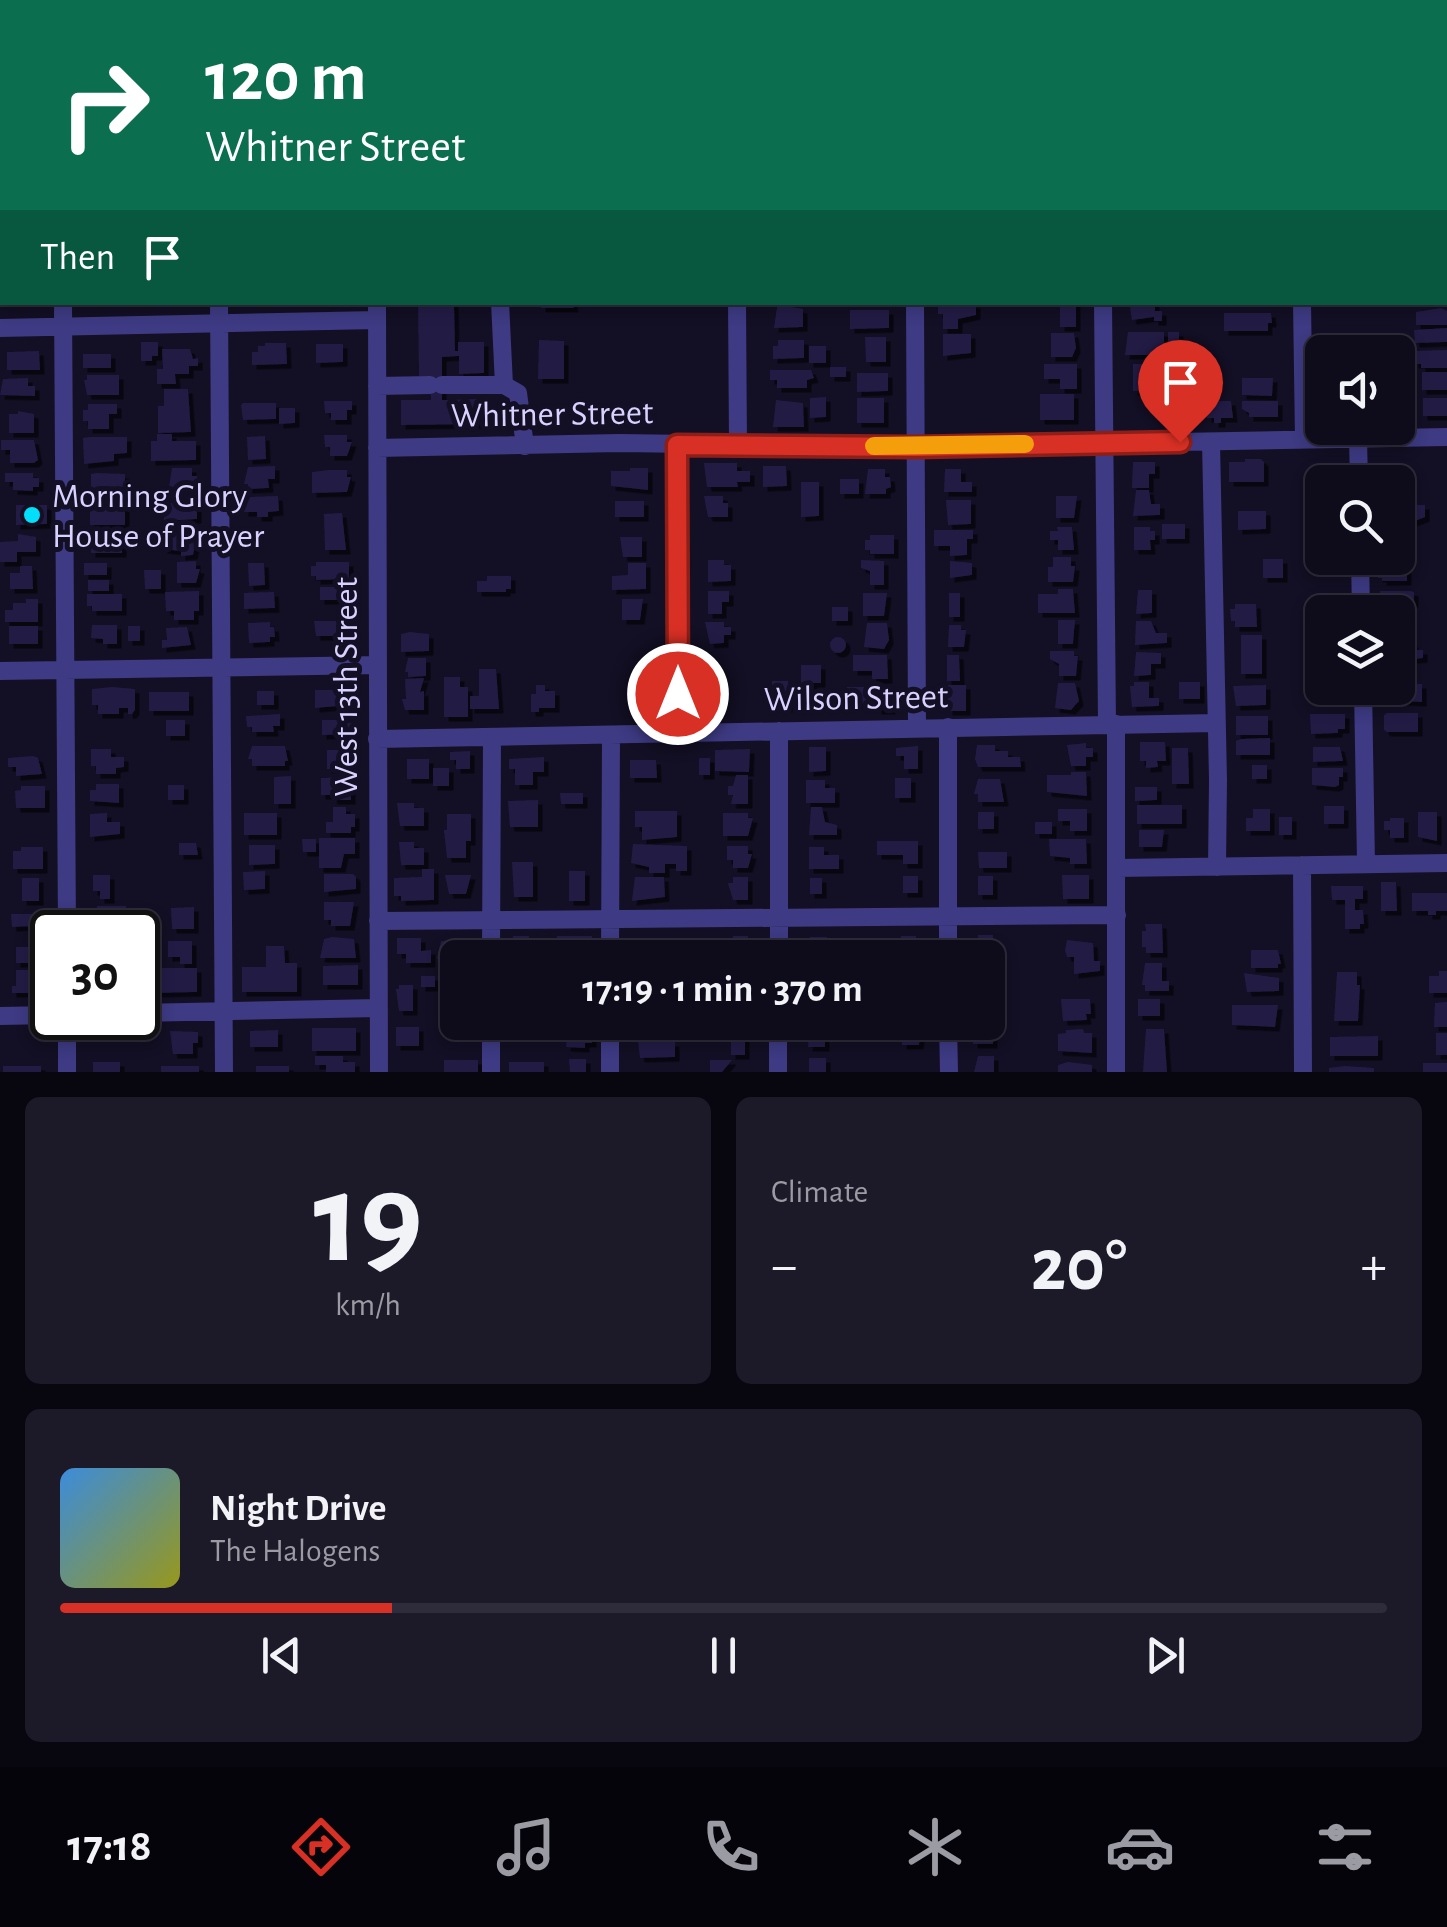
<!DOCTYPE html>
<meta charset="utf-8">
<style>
:root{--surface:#0e0b1b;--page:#1c1928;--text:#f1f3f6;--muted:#9b9ba3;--line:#2e2b3a;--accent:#d93025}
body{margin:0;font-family:"Alegreya Sans",sans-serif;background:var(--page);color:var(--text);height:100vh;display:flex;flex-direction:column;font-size:38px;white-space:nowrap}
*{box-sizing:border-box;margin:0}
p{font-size:32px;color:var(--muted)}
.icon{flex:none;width:55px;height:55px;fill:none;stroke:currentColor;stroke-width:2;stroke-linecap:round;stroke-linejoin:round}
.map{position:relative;height:1072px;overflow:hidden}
.sheet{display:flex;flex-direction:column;gap:25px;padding:25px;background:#08060f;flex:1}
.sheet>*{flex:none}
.banner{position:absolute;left:0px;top:0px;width:1448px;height:305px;box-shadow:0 5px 15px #0003,0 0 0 2px var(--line);background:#0b6e4f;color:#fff;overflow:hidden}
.controls{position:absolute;left:1305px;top:335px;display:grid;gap:20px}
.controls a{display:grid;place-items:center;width:110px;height:110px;border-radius:15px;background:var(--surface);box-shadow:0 5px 15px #0003,0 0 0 2px var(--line);font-size:50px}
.speed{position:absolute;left:30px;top:910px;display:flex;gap:20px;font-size:50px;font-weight:700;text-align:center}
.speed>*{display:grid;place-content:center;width:130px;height:130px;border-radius:50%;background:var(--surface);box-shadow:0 5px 15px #0003,0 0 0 2px var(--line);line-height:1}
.speed .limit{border:5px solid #111;border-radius:15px;background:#fff;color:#111}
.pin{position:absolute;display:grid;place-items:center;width:85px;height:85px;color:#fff;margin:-102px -42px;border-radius:50% 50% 50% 0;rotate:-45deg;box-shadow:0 0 10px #0007}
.pin .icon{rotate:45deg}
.me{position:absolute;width:110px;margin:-55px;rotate:0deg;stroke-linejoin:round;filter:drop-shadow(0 0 8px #0008)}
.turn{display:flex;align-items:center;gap:35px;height:210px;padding:0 40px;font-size:45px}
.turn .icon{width:130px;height:130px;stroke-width:2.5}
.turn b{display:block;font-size:70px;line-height:85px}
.then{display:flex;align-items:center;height:95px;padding:0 40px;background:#0003;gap:20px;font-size:38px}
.big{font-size:75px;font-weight:700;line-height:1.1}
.sheet .card{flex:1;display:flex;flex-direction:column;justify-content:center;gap:15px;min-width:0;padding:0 35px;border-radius:15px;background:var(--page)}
.sheet .dial{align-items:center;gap:0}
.dial b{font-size:130px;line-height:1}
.song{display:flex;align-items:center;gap:30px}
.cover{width:120px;height:120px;border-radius:15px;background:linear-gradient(135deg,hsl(210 70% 55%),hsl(60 70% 35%))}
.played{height:10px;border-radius:5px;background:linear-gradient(90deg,var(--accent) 25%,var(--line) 25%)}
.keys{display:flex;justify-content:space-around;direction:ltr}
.heat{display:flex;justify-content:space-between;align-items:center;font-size:55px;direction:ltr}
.sheet .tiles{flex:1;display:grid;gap:25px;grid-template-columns:1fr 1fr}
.card:last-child{grid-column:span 2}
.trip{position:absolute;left:440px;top:940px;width:565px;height:100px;border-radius:15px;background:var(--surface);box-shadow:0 5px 15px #0003,0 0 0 2px var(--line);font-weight:700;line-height:100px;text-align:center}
.tabs{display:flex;height:160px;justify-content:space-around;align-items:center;background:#06040b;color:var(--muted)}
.tabs .icon{width:70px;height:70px}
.tabs .selected{color:var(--accent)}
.tabs b{font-size:45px;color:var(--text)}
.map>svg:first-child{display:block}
</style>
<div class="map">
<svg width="1447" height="1072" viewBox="0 0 1447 1072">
<defs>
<filter id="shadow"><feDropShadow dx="4.5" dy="4.5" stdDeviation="0" flood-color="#0009"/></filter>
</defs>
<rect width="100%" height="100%" fill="#130f24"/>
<path fill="#241b45" filter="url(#shadow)" d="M418 302H454L455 351H458V342H484V373L459 374V356L442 357V400L478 399 479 424 401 425V400H431L430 376H419Z
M541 302H573L574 308H541Z
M962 302 976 304V315L958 319V329H943V314H938V304Z
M1060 302H1076V327H1060Z
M1135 302H1155V311H1162V321H1154V317L1132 320 1130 307H1135Z
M786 306 803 309V327L774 328 777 307Z
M1441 308 1447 311V325H1416V312Z
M850 310H889V328L850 329Z
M1224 313H1271L1272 323H1268V331H1224Z
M1447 328V342L1415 343 1414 330Z
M1128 332H1164V355H1125Z
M1168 332H1179V353H1168Z
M1051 333H1074L1076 348 1072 357H1051Z
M943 334H971V353L943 356Z
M865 337H886V362H866Z
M539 340 564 341V379H538Z
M778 340H804V358L773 359V346H778Z
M141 342H158V356H152V361H141Z
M265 343H286L287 364 252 365V352H258V346H265Z
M316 344H343V362L316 363Z
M809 346H826V363H809Z
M162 349H190L193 359 198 358V366H189V374H175L176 384H157V369H163Z
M1447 350V368H1421V364H1414V351Z
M39 351 40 370H7V352Z
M83 354H111V368H83Z
M1044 364H1077V389H1060V379H1044Z
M1133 364H1147V375H1157V391H1133Z
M830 367H846V377H830Z
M770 370H811L814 378 807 380V388H777V380H770Z
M1422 372H1447V390H1422Z
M857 373H888V391L857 392Z
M87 375H119V395H87L84 380H87Z
M28 378V386H35V396L0 395 3 379Z
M1242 378H1273L1272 396 1242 395Z
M164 389H188L191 432 158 433V406H164Z
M1040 394H1074V420H1040Z
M826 397V417L810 418V398Z
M857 398H884V423H857Z
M1423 398H1447V416H1423Z
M776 400 803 403 804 427H773Z
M324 401H352V410H347V420H331V413H325Z
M1207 401H1231L1233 418H1221V423H1214V418H1207Z
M1242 401H1278V417H1249V413L1242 409Z
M243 403H276V419L243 420 241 405Z
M88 404H117V414H109V429H88V421H83V410H88Z
M279 408H295V423L279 424Z
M18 411 34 414V433H9V414H18Z
M157 434H172V441H196V460L151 461V441H157Z
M324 435H347V442H352L347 456H330V447H325Z
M265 436 266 459 248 460 247 437Z
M89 437H127V453L114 454V461L84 464 83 438Z
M1 440H34L38 460 34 463H10V450H1Z
M1245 459H1261L1264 462V482H1229V462H1245Z
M1133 462H1155V474H1149V488H1132Z
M704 463H737V471H750V482H737L738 487H707Z
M1313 465H1345V478L1342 481H1313Z
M275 466V479H268L269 488 248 489V484H244L248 467Z
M763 466H786L787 486 763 487Z
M172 468H192V476H197V487H169Z
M630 468H648V490L611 486V471H630Z
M868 469H885V477H890L891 487 886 489V494H865Z
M945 469H961V482H972V492H944Z
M329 470H347V477H351L347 492 312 493V472Z
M5 473H33V478H39V487H33V491L13 490V482H5Z
M96 473 125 474V487L91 490V474Z
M840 479H859V494H840Z
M1398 479H1406V500H1398Z
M801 482H819V516L801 517Z
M1311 486H1322V500H1311Z
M1136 490H1149L1151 504H1160V515L1133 516Z
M278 496 279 511 268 512V517H257V512H244V499L248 497Z
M704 496H723V503H728V517H708Z
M1056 496H1077L1074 518H1056Z
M946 500H971V524L948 525Z
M615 501H644V517H615Z
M164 503H192V506H197V519L164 521Z
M16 505H47V524L16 525Z
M90 505H125V525H90Z
M1398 505H1425V517L1410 523 1412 549H1398Z
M1238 511H1266V529L1238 530Z
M342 513 346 550H325L324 514Z
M1162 524H1185V539H1162Z
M1057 527H1072L1074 550H1058V540H1050V531H1058Z
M1134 527H1150V531H1155V540H1150L1151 550H1134Z
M167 529H193V536H197L193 555 181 556V551L163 549Z
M934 530H973V539H967V555L950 556V546H934Z
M18 534 36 537V552H17V562H0V542L18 541Z
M91 535H122V553H91Z
M870 535H894V554H870V550H865V540H870Z
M620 537H642V557H623Z
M1307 539H1322V555H1307Z
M1053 557H1071V566H1075L1073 582H1048V567H1053Z
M1263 559H1283V578H1263Z
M708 560H724V565H731V581L708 582Z
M861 560 884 561V585H870V571L861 568Z
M196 561V569H200L196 583H177V562Z
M950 561 972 563V575L950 578Z
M316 562H349V579L316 580V576H311V566H316Z
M1382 562H1407V581H1382V578H1378V564Z
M84 563H107V575H84Z
M248 563H264L265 585 249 586Z
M628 563H646V589L612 590V576L628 575Z
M20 566H32L33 589H10V573H20Z
M144 570H161V589H145Z
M487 576H511V589H506V592H477V581H487Z
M88 580H109V591H88Z
M320 587H351V600H320Z
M1058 589H1073L1075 613H1038V594H1058Z
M1138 590H1152V613L1136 614Z
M199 591V611H194V620H174V611H166L165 592Z
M708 591H729V602H722V614H708Z
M1380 591H1410L1414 592V603L1380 605Z
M274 592 275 608 244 609V593Z
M863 593H887L884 616H863Z
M949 593H960V617H949Z
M87 594H122V611H92V606H87Z
M26 599H38V622H5V610H13V603H26Z
M622 599H643L640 620H622Z
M1235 604H1256L1257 627H1235V621H1231L1230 609H1235Z
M832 607H848V621H832Z
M1058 620H1075L1073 644H1058Z
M1306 620H1322V635H1306Z
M314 621H354V636H316Z
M1136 621H1151L1156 633H1167V643L1135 645Z
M270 622V627H274L275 637H270V642L249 643 248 623Z
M705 622H724V627H731V635H724V643L710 644Z
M867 623H887L889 640 884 649 864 647Z
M92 625H117V644H103V639L91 638Z
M949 625H961V630H966L964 647H948Z
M9 626H38V644H9Z
M128 626H140V641H128Z
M187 627 191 645 162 648V640H167L166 628Z
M410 632 429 634V651L401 652V634Z
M1241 635H1262V674H1241Z
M830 645a8 8 0 1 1 16 0a8 8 0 1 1-16 0Z
M1398 643H1414V650H1423V658L1398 661Z
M1050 651H1074V656H1078L1076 676H1059V664L1050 659Z
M1136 652 1161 653V664H1151V675L1134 676Z
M853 655H887L888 679H872V671H853Z
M947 655H959L960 681H947Z
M408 658H426V676L408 677V672H405Z
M801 665H821V683H813V695H808V702H801Z
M479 669H496L499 709H470V696H479Z
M444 677H460V687H468V717H444Z
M424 678 420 692 424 691V710H405L402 699H406L405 679Z
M772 681H788V708H772Z
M1134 682H1149V698H1159V706L1132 707 1130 686H1134Z
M1179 682H1200V699H1179Z
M1058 683H1075L1079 701 1071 710 1055 708Z
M1398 684H1422V702L1380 700V688H1398Z
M536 685H545V691H555V708H539V712H531V694H536Z
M948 685H966V711H948V702L943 699Z
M1266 685V705L1236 706 1233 686Z
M112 687 135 689V710L132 714H128V708H119V714H98V705H92V689Z
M847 687H890L891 710H877V703L847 706Z
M315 690H348L349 705 315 708Z
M257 691H274V705H257Z
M149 692H189V711H149Z
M1387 713H1418V732H1387L1384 730V715Z
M280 714V726H273L274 732H252V727H247L246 716Z
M1310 714H1345V729H1338V733L1311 734Z
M1236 716H1268V735H1236Z
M166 720H185V736H166Z
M322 720H347V723H352V734L322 735Z
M1270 738V755H1236V741L1241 739Z
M1140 742H1165L1166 761H1157L1158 767 1146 768V761H1140Z
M1086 743V748H1093V757H1086V766H1071L1067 745Z
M977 745H995V751H1008V757H1020L1021 767H978L975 759Z
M252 746H285L288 761H285V766H252V759H248Z
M918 746V769H904V756H896V748Z
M809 747H826V771L809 772Z
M1313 747H1340L1343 761 1313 762Z
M1172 748H1188L1189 784H1172Z
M91 749H111V757H124V767L116 768V774H96V766H91Z
M750 749 749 772 715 771V750Z
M327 750H355L351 769H327Z
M470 751V769H456V760H450V752Z
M33 756 38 758 42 774 16 776V767H8V758Z
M544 757V772H533V785H515V769H509V759Z
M699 758H710V775H699Z
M407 759H429V779H407Z
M630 760H656L657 778H630Z
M1252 765H1267V779H1252Z
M433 768H449V786H433Z
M1312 768H1343V777H1339V785L1335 787 1312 785Z
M1071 772H1086L1087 796 1047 792V775H1071Z
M736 775H748V804H731L733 795H728V786H733Z
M291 776V804H274V777Z
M351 777V800H333L332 795H321V778Z
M895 778H911V798H895Z
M978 779H1000L1004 802H978V794H974Z
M806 780H825V788H835V803H806Z
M96 784H119V803L90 801V790H96Z
M168 785H184V800H168Z
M21 786H45V808H16L15 791 21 790Z
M1135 787H1157V800L1135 801Z
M560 793H583V804H561Z
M538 800V827H510L508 801Z
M397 803H414V808H424V826H400Z
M1137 805H1182V824H1137Z
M1324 806H1344V824H1324Z
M333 807H346V814H355V827H351V833H326V822H333Z
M811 807H822L825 822 837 825V835H809Z
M1058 809H1087V831H1070V821H1058Z
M1253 809H1270V831H1246V818H1253Z
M635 811H677V837L642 840V827H635Z
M978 812H994V829H978Z
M1418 812H1437V841L1418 837Z
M107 813V822H120V834L90 837V814Z
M244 813H277V835H244Z
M723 813H748V818H753L748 836H723Z
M447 814H471V841H466V858H447L444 830H447Z
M1279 817H1292V835H1279Z
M1390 818H1404V838H1390V830H1384V821H1390Z
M1035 822H1052V834H1035Z
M1139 830H1164L1162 847H1139Z
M319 838H355V854H344L341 868H319Z
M302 839H316V852H303Z
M1049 839H1086L1087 864H1070V858L1050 856Z
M877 841H918V864H903V855H877Z
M399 842H414V848H424V865H401Z
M179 843H196L198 855H179Z
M633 844 687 846V871H676V864H665V873H649V867L631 863Z
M249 845H275V864L249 865Z
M727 846H748V854H752L748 868H733V860H727Z
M21 847H43V869H13V851H21Z
M809 847H824V855H839V869H809Z
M978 852H1007V868H979Z
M512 862H533V897H514Z
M422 869H434V900L401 901V896H394V878L422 877Z
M265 871V889L244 890 243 872Z
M569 871H585V901H569Z
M324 874H353L356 877V889L324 892Z
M93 875H110V899H100V891H93Z
M445 875H471L466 894H449Z
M1062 875H1089V899H1063Z
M903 876H918V893H903Z
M978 876H993V895H978Z
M635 877H664L665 897 632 901Z
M733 877H748V900H733L728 883H733Z
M22 878H39V901H22Z
M810 878H822V894H810Z
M1381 882H1396L1397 911H1381Z
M1331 886H1363V899H1355V910H1363L1364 924H1360V929H1345V900H1332Z
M1412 893H1447V911H1436V915H1428V911H1412Z
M324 902H354L350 926H331V920H324Z
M97 906H126V922H116V930H97L92 910H97Z
M194 907V929H172L171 908Z
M11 914H32V926L12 927Z
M1145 924H1162L1163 953H1146V947H1142V931H1146Z
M978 935H993L994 964H988V958L974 957V942H978Z
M513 936H529V945H536V955L513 956Z
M557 936H592L590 958 557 957Z
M733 936H748V958H733V949H730Z
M901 936H916L919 958H901Z
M332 937 354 939 356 958H320L324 939Z
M810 937H827V949H847V958H802V942H810Z
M397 938H421V951L431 950V963H406V954H397Z
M637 939 671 940V958H637Z
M455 940 477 941V958L437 959 441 941Z
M1067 940 1093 943 1094 961H1100V971L1074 974V957H1067L1065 950Z
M168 941H192V964H180V957H168Z
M266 946H284L285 963H297V992H242V967H266Z
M16 947H33L34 963H16Z
M1251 950H1278L1281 964H1278V968H1251Z
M1145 963H1162V981H1169V991H1145V985H1142Z
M358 965V985H323V966Z
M152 968H197V992L152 993Z
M16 970H37V993H12V986H16Z
M1439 971H1447V993H1429V976H1439Z
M1337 972H1357V985H1360L1358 1021H1334Z
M1244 973 1279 978V991L1247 992Z
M421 976H435V987H421Z
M988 976H1001V1004H988Z
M399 985H413V1011H399L396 989H399Z
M1061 999H1090L1091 1014H1086L1087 1020 1063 1021Z
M1138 999H1160V1016H1138Z
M1447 1002V1027H1434L1435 1003Z
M1232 1005H1278L1275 1027 1232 1025Z
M988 1016H993V1044H973V1022H988Z
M809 1022H825V1047H808L809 1035H805V1024Z
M902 1022 922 1023 919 1045H902Z
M396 1027H419V1046H396Z
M558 1027 586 1028V1034H592V1043H585V1048L566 1047 567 1037H557Z
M312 1028H356V1051H312Z
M1083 1029 1084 1033H1092V1053L1058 1051V1034L1066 1033V1030Z
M1146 1029H1164L1167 1072H1143Z
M278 1030V1047H250V1031Z
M170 1031 198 1032V1043H193V1054H173Z
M637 1031H668V1042H675V1057L640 1058Z
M1436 1033H1447V1055H1436Z
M731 1035H745V1055H731Z
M1378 1036V1056H1330V1037Z
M315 1056H343V1062H355V1072H326V1065H315Z
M978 1056H994V1072H974Z
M809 1058H826V1072H809Z
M569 1059H586V1072H570Z
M444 1060H478V1072H444Z
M710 1060H732L722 1072H710Z
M93 1062H120V1072H93Z
M509 1062H544V1072H509Z
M1068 1062 1092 1065V1072H1058V1065Z
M1423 1063H1447V1072H1423Z
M3 1066H41V1072H3Z
M161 1066H199V1072H161Z
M256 1066H289V1072H256Z
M1345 1066 1374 1068V1072H1329V1068Z"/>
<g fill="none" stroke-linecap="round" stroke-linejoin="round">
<path stroke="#3e3a83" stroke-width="18" d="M62 0V2
M217 0V2
M375 0V2
M553 0V2
M735 0V2
M913 0V2
M1101 0V2
M1299 0V2
M1445 182H1447
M63 302 67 932
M219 302 224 1072
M377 302 379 1072
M500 302 504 385
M737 302 738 445
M915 302 917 728
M1103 302 1107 724
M1302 302 1304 439
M0 328 377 320
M442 385H504L518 393 525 446
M377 386 430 385
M1358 439 1359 482
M1211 442 1218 780 1217 867
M677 445 678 734
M377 448 619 443 916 447 1447 437
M1360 558 1361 612
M0 671 378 665
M1363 688 1366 863
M1116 724V1072
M948 727V958
M377 739 1216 723
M1302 865 1303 1072
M1117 868 1447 863
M378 921 1117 915
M491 958 492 737
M610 958 611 736
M779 958V731
M138 1013 378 1008
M0 1016 52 1015
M67 1018V1072
M491 1022V1072
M948 1022 949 1072
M610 1072V1022
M778 1072V1022"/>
</g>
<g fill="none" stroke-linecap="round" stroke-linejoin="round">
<g stroke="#8d1f18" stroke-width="25">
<path id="route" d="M678 694 677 445 916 447 1180 442"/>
</g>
<use href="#route" stroke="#d93025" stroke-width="18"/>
<path stroke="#f59e0b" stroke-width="18" d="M874 446 1025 444"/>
</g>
<circle fill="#03dffa" stroke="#130f24" stroke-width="4" cx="32" cy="515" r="10"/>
<g text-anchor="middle" stroke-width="10" stroke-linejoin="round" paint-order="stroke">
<g font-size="35" fill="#d8d2fe" stroke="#130f24">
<text transform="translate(552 413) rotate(-1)" y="12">Whitner Street</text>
<text transform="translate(345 687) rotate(-90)" y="12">West 13th Street</text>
<text transform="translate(856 697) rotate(-1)" y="12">Wilson Street</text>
</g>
<g font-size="35" fill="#d8d2fe" stroke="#130f24" text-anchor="start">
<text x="52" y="507">Morning Glory<tspan x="52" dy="40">House of Prayer</tspan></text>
</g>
</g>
</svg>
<div class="controls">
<a><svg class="icon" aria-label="sound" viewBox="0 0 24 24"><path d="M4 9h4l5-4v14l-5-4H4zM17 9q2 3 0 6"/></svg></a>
<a><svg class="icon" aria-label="search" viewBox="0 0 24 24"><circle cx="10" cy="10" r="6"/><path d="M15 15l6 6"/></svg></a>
<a><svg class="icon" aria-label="layers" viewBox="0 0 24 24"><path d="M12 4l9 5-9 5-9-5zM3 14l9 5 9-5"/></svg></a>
</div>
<div class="speed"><div class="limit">30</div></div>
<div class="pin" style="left:1180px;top:442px;background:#d93025"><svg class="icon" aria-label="arrive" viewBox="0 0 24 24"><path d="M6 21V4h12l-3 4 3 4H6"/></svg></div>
<svg class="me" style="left:678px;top:694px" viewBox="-20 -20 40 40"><circle r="17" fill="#d93025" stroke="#fff" stroke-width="3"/><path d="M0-11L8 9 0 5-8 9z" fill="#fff"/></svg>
<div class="trip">17:19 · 1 min · 370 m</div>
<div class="banner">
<div class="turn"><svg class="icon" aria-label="right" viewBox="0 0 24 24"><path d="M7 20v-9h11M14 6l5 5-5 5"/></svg><div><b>120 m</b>Whitner Street</div></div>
<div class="then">Then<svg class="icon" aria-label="arrive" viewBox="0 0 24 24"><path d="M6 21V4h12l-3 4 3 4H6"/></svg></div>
</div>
</div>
<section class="sheet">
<div class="tiles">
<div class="card dial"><b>19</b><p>km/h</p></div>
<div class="card"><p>Climate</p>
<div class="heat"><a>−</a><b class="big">20°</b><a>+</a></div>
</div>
<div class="card">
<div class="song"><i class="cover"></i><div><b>Night Drive</b><p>The Halogens</p></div></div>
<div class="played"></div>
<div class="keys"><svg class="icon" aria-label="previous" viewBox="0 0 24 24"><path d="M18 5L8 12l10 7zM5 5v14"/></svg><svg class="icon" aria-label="pause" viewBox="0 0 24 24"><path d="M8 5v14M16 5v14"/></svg><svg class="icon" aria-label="next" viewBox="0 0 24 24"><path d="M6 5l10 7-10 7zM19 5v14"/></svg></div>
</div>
</div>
</section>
<nav class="tabs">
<b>17:18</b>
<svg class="icon selected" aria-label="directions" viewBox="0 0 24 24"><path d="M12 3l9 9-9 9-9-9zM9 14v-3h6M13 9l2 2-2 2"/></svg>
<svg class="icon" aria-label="music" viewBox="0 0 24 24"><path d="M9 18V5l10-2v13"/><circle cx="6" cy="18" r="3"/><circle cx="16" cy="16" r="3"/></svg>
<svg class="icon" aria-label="phone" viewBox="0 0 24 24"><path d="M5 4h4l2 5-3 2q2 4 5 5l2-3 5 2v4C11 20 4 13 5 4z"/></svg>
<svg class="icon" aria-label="climate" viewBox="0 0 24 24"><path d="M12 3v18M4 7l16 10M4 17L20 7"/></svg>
<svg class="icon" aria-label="car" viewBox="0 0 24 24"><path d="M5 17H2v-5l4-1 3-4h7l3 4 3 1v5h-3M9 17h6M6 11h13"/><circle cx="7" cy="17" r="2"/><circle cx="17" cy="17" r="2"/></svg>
<svg class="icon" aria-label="filters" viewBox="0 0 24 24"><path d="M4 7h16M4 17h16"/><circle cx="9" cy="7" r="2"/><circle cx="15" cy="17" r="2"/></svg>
</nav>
